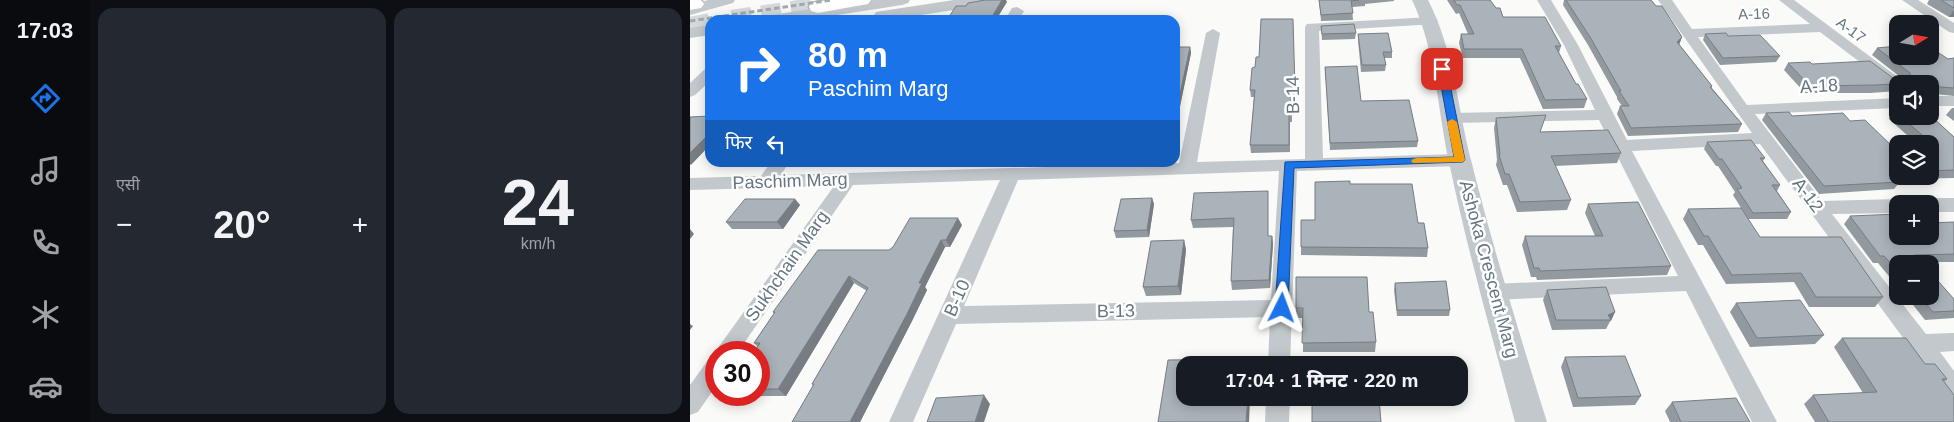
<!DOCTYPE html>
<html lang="hi">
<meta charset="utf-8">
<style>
:root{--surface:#171b24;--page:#242831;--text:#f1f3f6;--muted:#9ea1a6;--accent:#1a73e8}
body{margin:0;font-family:Arial,"Noto Sans Devanagari",sans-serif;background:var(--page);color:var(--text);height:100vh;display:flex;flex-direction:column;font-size:19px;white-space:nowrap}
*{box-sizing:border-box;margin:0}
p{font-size:16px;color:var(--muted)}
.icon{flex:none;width:28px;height:28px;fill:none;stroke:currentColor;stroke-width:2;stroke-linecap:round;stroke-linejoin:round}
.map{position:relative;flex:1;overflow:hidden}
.side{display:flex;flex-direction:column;gap:8px;padding:8px;background:#0d0f14;width:600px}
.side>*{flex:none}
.top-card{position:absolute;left:15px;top:15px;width:475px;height:152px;border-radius:15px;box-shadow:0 2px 12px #0003;background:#1a73e8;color:#fff;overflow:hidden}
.needle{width:32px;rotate:79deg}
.fabs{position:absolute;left:1199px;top:15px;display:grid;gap:10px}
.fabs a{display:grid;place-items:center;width:50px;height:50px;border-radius:10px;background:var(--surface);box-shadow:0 2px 12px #0003;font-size:25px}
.speed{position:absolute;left:15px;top:341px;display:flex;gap:10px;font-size:25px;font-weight:700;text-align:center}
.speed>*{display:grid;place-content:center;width:65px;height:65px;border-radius:50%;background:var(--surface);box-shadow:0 2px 12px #0003;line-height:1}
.speed .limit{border:8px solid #d22;background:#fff;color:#111}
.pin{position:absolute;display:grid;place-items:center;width:42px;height:42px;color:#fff;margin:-21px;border-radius:10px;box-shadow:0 2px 8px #0006}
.me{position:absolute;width:55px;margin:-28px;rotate:3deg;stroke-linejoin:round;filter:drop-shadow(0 0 4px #0008)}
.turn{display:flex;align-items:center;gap:18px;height:105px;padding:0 20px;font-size:22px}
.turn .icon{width:65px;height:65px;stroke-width:2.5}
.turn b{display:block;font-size:35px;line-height:42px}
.then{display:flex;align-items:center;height:48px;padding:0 20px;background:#0003;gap:10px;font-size:19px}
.big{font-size:38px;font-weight:800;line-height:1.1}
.side .tile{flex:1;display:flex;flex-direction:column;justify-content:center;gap:8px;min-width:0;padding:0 18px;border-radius:15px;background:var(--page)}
.side .dial{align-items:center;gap:0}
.dial b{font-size:65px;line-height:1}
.heat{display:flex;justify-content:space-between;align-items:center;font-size:28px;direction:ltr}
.side .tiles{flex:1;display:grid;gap:8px;grid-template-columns:repeat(2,1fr)}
.trip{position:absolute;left:486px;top:356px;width:292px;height:50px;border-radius:15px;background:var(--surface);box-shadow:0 2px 12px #0003;font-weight:800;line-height:50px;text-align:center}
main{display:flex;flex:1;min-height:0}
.tab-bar{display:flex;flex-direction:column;width:90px;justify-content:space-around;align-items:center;background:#090b0e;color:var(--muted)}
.tab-bar .icon{width:35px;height:35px}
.tab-bar .selected{color:var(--accent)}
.tab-bar b{font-size:22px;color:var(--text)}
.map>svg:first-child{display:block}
</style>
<main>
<nav class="tab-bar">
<b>17:03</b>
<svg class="icon selected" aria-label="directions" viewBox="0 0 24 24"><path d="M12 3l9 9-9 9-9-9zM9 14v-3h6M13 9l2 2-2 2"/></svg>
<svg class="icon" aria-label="music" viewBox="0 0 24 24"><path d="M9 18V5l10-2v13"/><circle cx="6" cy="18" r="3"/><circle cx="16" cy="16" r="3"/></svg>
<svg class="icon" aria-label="phone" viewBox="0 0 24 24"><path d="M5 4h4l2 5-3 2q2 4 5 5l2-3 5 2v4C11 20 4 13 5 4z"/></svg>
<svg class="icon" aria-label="climate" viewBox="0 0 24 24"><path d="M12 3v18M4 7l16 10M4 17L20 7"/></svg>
<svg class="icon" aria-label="car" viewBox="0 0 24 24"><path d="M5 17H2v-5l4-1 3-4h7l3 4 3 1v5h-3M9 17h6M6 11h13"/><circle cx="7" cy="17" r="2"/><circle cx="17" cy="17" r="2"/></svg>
</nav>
<section class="side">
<div class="tiles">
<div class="tile"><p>एसी</p>
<div class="heat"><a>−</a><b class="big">20°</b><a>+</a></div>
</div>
<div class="tile dial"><b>24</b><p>km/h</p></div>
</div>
</section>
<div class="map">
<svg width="1264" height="422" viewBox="0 0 1264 422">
<rect width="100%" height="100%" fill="#fafaf8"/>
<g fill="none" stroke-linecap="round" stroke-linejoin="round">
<path stroke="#d5d9db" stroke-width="20" stroke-dasharray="20 10" stroke-linecap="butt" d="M42 20 128 7
M0 27 20 23"/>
<g stroke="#b3babf" stroke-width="3">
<path id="secondary" d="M0 0H11L14 4 11 8 0 10Z
M137 0H181L178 4 172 5 128 13 121 11 119 7 121 3Z"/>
</g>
<path fill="#c3c8cc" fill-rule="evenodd" d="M847 0H861L888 45 937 140 1062 133 968 0H982L1002 29 1120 24 1089 0H1104L1213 81 1215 84H1208V88L1203 87 1130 32 1008 37 1057 105 1208 98V108L1065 114 1132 201 1208 199 1215 201 1216 204H1208V213L1142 214 1236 334 1264 333V351L1250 352 1264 371V399L1256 396 1070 144 942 151 1087 422H1062L996 291 803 300 796 298 793 292 796 286 803 284 988 276 909 120 761 123 755 122 753 118 755 114 761 113 905 110 874 45Z
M1212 0H1228L1264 23V33L1259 32Z
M327 7 334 11 329 20H315L322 8Z
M741 17 746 18 748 21 746 24 629 31 633 158 769 154 775 156 778 160 775 164 769 166 607 171 600 365H578L580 317 266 324 223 422H199L310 180 163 185 48 352H26V355L25 352 144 186 0 190V178L71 176 81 162H99L91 175 489 163 516 33 523 29 530 33 507 162 615 159V27L617 24ZM589 171 581 300 274 306 328 180Z
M20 68V81L5 95 0 97V83L15 69Z
M1240 96H1264V106H1240Z
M1240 198H1264V212H1240V204H1231L1233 200Z
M26 357V386L8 412 0 415V385L18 360Z
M576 398H600L599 422H575Z"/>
<path fill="#c3c8cc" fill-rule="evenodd" d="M18 0H45L43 3 0 15V5Z
M180 0H220L218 3 212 5 115 20H73L76 16 82 15Z
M264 0H304L302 3 296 5 199 20H186L183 16 186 12 192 11Z
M722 0H738C765 52 767 108 782 164 804 251 830 336 857 422H825C802 336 777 249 759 162 747 107 746 51 722 0Z
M20 25V35L0 38V28Z"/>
<use href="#secondary" fill="#fff" fill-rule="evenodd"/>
<path stroke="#a2aab0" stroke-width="3" stroke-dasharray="5.5 3" stroke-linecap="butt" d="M0 21 141 0"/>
</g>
<path fill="#929a9f" d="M629 0H704V1L675 4V6L662 7 663 20 631 21Z
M757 0H800L813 17 871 46 869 53 886 84 897 99 894 108 853 109 830 58H773L769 43 771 34H778L769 13 766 14Z
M874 0H961L992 37 989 44 1022 86V88L1052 124 1048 132 938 136 927 114 930 106H932L927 99V97L898 45 873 5Z
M1239 0H1264V17H1259L1237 4Z
M603 19 605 96 602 97V122H600V152L561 153 560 145 564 97H561L560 90 565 67 569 57Z
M631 26 666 33 665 39 632 40Z
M668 34 702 52V58H694L696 65 695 71 671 72 668 40Z
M1015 34 1038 36 1090 56 1086 62 1030 65 1013 40Z
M485 47H500L501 53 489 111H485Z
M1187 48 1258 59 1264 58V96L1245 94 1240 91V84H1208V91L1180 93H1115L1094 70 1098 63 1122 64 1212 82 1214 80 1182 55Z
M635 67 671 101 728 141 727 147 640 150Z
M1262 108H1264V121L1256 115Z
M1205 112H1208V116H1240L1264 137V178L1208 179 1210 182 1204 189 1129 194 1072 120 1076 113 1102 116 1160 121 1204 148H1208V176H1240V144H1227L1199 119Z
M806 118 851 132 931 153 927 163 865 166 881 200 877 210 827 212 817 185H813L806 165 807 160 804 128Z
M1017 142 1075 158 1073 161 1090 185 1087 191 1101 212 1097 219H1058L1043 195 1045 192 1028 166H1026L1014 149Z
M101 162H229L228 165H103Z
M660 184 728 223 738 248 737 257 611 255V247L625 220Z
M578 191V236H582L583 244 580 288 542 290 541 281 543 227 503 228 501 220Z
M462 198 464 204 459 237 426 238 424 231Z
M105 199 110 205 93 229H42L36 222Z
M898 204 981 266 977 275 847 280 846 277H841L832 245 835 236H905L895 213Z
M998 209 1070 237 1193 297 1185 307H1119L1104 282 1036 284 1013 245H1008L993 219Z
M1160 216 1208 236 1264 222V262H1231L1208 264V287L1188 263H1183L1154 224Z
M272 225 260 247H255L235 287 237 290 222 321 170 422H102L123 386 122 384 177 291 164 283 96 396H46L45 395H69V352L68 347 64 343 84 314 83 312 199 250Z
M494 240 496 250 491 295 456 296 453 287Z
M705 283 760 310 759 316H707L704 290Z
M857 290 925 312 916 329 862 330 853 300Z
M1216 296H1240L1264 299V318L1235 320Z
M1046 303 1134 335 1125 344 1060 347 1040 312Z
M606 308 679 312 686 342 685 352H613V318H606Z
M1152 338 1235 364 1257 379 1254 382 1264 422H1125L1114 404 1123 395 1173 393 1144 347Z
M875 357 951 396 945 405 883 407 871 367Z
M982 402 1060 422H980L975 411Z"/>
<path fill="#777d82" d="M312 0H316L317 2 306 20H300Z
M1264 10V17H1259Z
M992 37 989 45 987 42Z
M500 47 501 53 489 111 488 104Z
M20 133V145L1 165 0 164V153Z
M462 198 464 204 459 237 457 230Z
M105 199 110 205 93 229 87 222Z
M268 218 272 225 260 247 256 240Z
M0 229 4 234 0 239Z
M582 236 583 244 580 288 579 280Z
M251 240 255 247 235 287 237 290 222 321 170 422H160L229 283Z
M494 240 496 250 491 295 488 286Z
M159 276 164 283 96 396 88 389Z
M925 312 921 321 920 322 921 320 918 315Z
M0 324 3 326 0 330Z
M294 395 300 404 294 422H285Z
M558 398H560L559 422H556Z"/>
<path fill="#aab3b9" stroke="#777d82" d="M295 0H312L300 20H257L266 6H276L278 3Z
M629 0H669L661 1 663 13 631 15Z
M764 0H800L806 8H810L813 17H855L871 46H865L886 84H888L897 99 855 100 832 49H774L771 34H784L770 5H767Z
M876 0H961L966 6H972L992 37 987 42 1022 86 1020 87 1052 124 941 128 930 106H939L929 91H931L900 37Z
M1251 0H1264V8Z
M571 19H603L605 89H601V114H599V145H560L565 90H560L562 68 565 67 566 57H569Z
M664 24 666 33 632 34 631 26Z
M698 33 702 52H693L696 65H672L668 34Z
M1036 33 1038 36 1070 35 1090 56 1033 58 1015 34Z
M1208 46V56H1240V47L1258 59 1264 58V88L1250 87 1243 82 1185 85 1120 86 1098 63 1120 62 1122 64 1180 61 1207 81 1213 83 1215 79 1221 78 1220 73 1187 48Z
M485 47H500L488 104H485Z
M667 66 671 101 719 100 728 141 640 143 635 67Z
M1099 112 1102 116 1153 113 1160 121 1175 120 1204 148H1208V171H1200L1210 182 1134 186 1076 113Z
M856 115 850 132 918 130 931 153 861 156 881 200 830 202 819 174H815L809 155H810L806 118Z
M1240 115 1264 137V170L1240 171V147H1246L1210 116H1240Z
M20 116V133L0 153V117Z
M1061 140 1075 158H1070L1090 185H1082L1101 212 1063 213 1047 189 1052 188 1032 159H1029L1017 142Z
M660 181V184H722L728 223H734L738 248 611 247V220H625V182Z
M578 191V236H582L579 280 541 281 544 218 501 220 504 193Z
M462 198 457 230 424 231 431 199Z
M55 199H105L87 222H36Z
M948 202 981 266 850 271 849 268H844L835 236H913L898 204Z
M1051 208 1070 237H1151L1193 297H1126L1111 273 1042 275 1018 236H1014L998 209Z
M1208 214V236H1240V223L1264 222V254L1224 255 1232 264H1208V271L1194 256H1190L1160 216Z
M220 218H268L256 240H251L229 283H232L217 314 160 422H102L124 384H122L178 288 159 276 88 389H69V352H64L70 343H64L85 312H83L128 250H199L203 247Z
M494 240 488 286 453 287 461 241Z
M1240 272 1264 299V311L1243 312 1229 296H1240Z
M606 277H677L679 312H683L686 342 612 343 613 308H606Z
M756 281 760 310H707L705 283Z
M916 287 925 312 918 315 921 320H866L857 290Z
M1110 300 1134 335 1067 338 1046 303Z
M1152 338H1216L1235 364H1245L1257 379H1252L1264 395V422H1139L1123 395 1187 392Z
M935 356 951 396 888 398 875 357Z
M561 359 560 365H495V398H558L556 422H468L478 360Z
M294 395 285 422H237L246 398Z
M622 398H689L691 422H622Z
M1046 398 1060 422H991L982 402Z"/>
<path fill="#1a73e8" stroke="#114b97" d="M752 66 757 69 775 160 773 162 604 168 598 308 596 311 592 313 587 311 585 308 595 162 764 157 748 69Z"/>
<path fill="#f59e0b" d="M762 119 767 122 775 160 773 162 723 163 721 161 723 159 727 158 764 157 757 122Z"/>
<g text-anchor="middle" stroke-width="5" stroke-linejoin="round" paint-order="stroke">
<g font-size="15" fill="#657683" stroke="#fff">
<text transform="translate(1064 14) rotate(-2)" y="5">A-16</text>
<text transform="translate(1161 30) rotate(37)" y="5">A-17</text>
</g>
<g font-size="18" fill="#657683" stroke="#fff">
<text transform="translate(1129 86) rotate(-3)" y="6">A-18</text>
<text transform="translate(603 95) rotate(-91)" y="6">B-14</text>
<text transform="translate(100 181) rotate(-2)" y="6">Paschim Marg</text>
<text transform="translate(1118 195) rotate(53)" y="6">A-12</text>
<text transform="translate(97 266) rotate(-55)" y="6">Sukhchain Marg</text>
<text transform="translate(799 269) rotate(75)" y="6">Ashoka Crescent Marg</text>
<text transform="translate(267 298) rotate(-66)" y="6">B-10</text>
<text transform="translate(426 311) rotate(-1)" y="6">B-13</text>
</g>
</g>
</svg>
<div class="fabs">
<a><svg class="needle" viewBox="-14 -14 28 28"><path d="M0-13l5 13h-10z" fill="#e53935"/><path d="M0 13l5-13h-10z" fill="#9ea1a6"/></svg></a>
<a><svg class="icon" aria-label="sound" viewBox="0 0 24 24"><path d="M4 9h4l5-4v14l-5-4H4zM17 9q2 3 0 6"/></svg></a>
<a><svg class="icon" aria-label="layers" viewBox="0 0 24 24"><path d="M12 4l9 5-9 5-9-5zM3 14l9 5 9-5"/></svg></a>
<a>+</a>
<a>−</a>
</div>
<div class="speed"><div class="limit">30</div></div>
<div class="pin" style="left:752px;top:69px;background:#d93025"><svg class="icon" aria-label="arrive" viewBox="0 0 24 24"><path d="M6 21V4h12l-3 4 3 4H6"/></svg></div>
<svg class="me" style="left:592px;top:308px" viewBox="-20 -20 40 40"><path d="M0-17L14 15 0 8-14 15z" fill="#1a73e8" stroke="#fff" stroke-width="4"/></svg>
<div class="trip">17:04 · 1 मिनट · 220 m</div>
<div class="top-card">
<div class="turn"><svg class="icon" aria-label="right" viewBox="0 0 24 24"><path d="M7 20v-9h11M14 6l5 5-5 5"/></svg><div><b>80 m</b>Paschim Marg</div></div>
<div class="then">फिर<svg class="icon" aria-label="left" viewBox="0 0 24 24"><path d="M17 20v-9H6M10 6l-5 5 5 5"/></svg></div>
</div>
</div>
</main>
